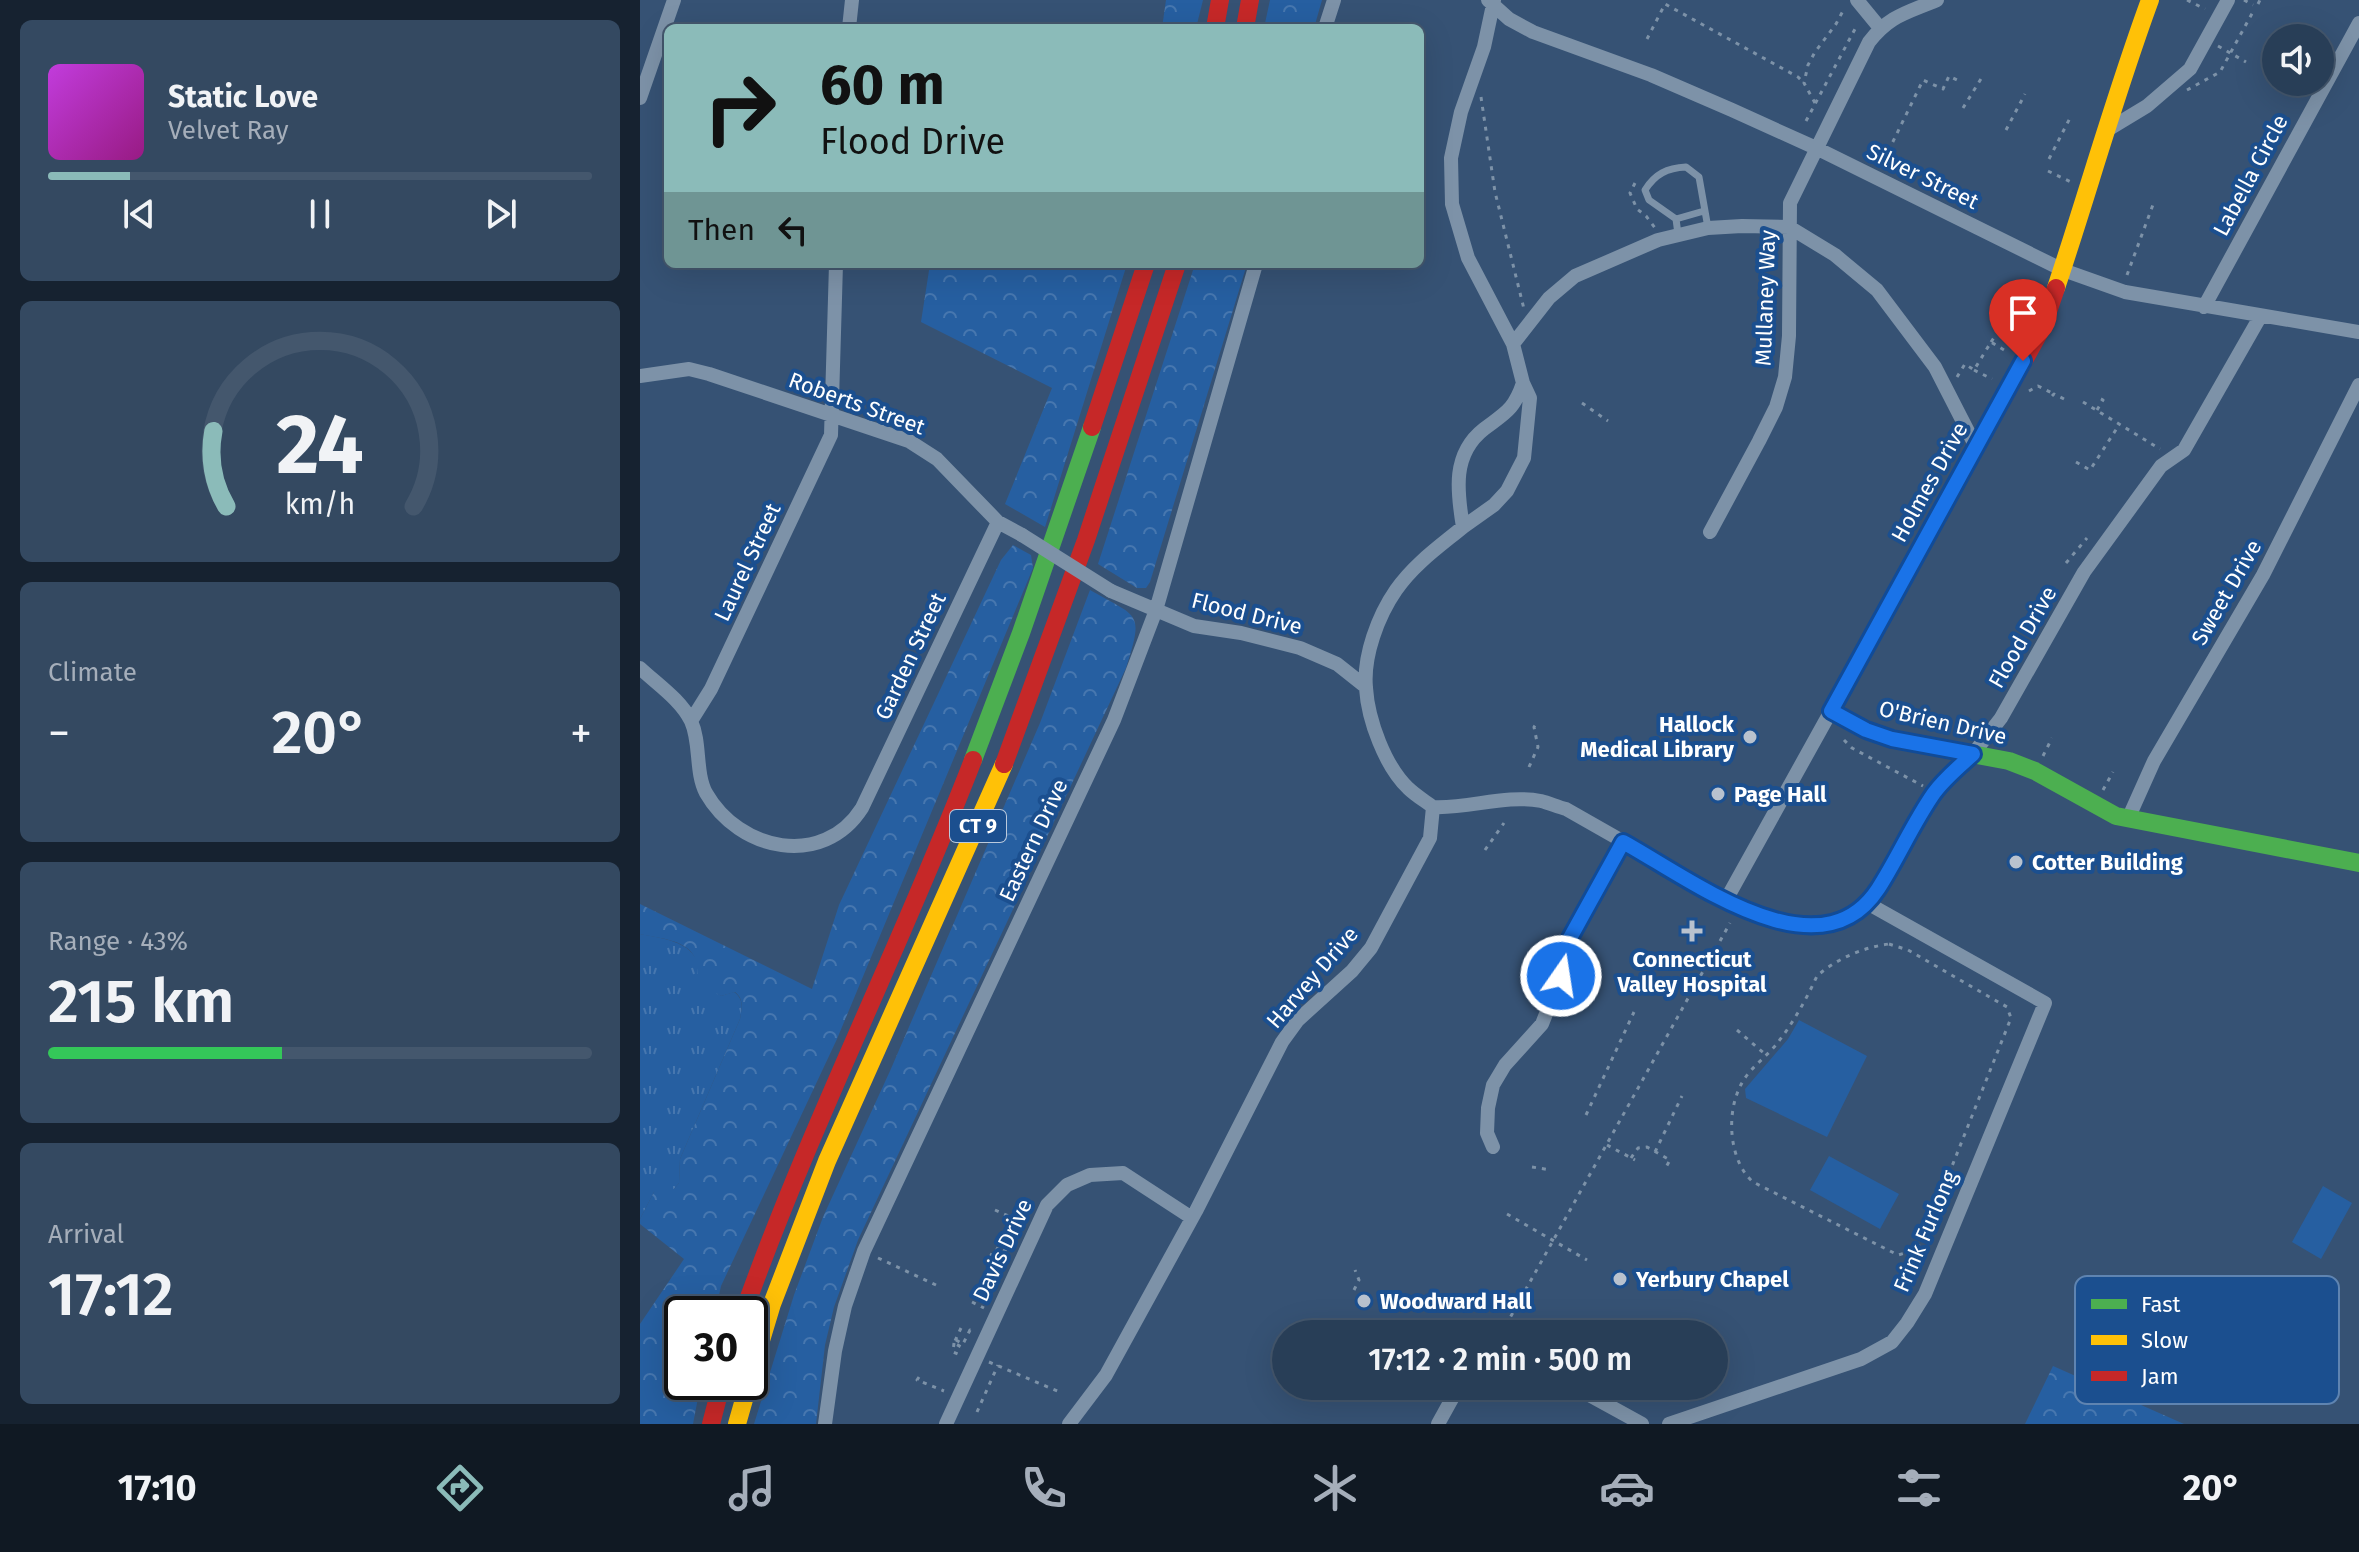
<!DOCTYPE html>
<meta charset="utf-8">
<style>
:root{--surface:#283e57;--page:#344961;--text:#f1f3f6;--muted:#a5aeba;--line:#44576d;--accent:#8bbbb9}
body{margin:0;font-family:"Fira Sans",sans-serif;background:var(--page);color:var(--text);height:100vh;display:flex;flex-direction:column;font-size:30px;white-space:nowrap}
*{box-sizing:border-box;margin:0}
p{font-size:26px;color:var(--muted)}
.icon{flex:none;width:44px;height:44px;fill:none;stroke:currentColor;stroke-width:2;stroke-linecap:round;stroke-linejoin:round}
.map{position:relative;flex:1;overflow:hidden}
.drawer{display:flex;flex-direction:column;gap:20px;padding:20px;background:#162230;width:640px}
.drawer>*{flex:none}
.top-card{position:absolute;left:24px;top:24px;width:760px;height:244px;border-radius:12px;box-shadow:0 8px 32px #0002,0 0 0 2px var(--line);background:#8bbbb9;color:#111;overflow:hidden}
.fabs{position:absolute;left:1622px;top:24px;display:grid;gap:16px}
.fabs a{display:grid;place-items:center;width:72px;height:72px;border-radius:50%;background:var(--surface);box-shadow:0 8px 32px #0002,0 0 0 2px var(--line);font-size:40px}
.speed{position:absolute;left:24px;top:1296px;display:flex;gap:16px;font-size:40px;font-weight:700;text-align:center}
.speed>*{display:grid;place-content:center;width:104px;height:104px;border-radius:50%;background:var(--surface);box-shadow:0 8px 32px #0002,0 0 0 2px var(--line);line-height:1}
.speed .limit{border:4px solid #111;border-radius:12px;background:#fff;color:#111}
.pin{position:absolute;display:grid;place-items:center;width:68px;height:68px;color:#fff;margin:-82px -34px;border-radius:50% 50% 50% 0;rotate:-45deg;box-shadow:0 0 8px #0007}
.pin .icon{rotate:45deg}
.me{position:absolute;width:88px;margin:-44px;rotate:13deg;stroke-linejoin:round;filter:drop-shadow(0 0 6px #0008)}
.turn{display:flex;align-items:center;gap:28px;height:168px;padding:0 24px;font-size:36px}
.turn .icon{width:104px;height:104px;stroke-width:2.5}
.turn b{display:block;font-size:56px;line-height:68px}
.then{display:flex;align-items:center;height:76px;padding:0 24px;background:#0003;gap:16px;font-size:30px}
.big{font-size:60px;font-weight:600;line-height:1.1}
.drawer .tile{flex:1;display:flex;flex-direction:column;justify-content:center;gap:12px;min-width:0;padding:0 28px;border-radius:12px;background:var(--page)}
.drawer .dial{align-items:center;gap:0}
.dial svg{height:208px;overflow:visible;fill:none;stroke:var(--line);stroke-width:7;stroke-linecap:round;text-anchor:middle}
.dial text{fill:var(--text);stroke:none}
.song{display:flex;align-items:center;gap:24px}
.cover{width:96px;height:96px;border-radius:12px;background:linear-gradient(135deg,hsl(290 70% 55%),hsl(310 70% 35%))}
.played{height:8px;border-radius:4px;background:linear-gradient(90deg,var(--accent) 15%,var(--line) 15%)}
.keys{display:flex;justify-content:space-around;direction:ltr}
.heat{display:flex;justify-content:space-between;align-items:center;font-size:44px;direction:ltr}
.charge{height:12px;border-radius:6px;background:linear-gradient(90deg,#34c759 43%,var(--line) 0)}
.trip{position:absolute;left:632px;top:1320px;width:456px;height:80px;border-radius:40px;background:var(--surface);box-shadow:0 8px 32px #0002,0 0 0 2px var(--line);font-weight:600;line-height:80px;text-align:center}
.dock{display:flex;height:128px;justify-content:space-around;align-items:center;background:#101923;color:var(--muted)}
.dock .icon{width:56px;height:56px}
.dock .active{color:var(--accent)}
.dock b{font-size:36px;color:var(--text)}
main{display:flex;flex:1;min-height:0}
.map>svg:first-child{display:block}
</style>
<main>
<section class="drawer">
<div class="tile">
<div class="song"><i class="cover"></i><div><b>Static Love</b><p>Velvet Ray</p></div></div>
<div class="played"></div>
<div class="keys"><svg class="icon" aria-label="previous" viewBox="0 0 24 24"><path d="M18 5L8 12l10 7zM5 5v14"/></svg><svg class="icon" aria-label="pause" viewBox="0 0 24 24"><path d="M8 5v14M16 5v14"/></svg><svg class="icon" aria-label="next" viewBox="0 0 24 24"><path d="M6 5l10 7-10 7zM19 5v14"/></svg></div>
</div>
<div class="tile dial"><svg viewBox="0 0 100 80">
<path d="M14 69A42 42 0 1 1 86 69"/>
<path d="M14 69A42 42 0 0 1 9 40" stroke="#8bbbb9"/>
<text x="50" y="56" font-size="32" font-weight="700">24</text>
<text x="50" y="72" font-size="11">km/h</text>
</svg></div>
<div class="tile"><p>Climate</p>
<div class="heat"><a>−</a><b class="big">20°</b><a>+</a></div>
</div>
<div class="tile"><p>Range · 43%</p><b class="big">215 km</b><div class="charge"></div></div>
<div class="tile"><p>Arrival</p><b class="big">17:12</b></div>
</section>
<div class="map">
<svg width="1719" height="1424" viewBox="0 0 1719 1424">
<defs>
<pattern id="grass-tufts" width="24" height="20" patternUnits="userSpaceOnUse" patternTransform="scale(2)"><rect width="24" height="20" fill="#265fa1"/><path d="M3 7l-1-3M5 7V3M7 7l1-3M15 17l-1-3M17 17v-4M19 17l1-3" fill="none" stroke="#4777af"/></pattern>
<pattern id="forest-crowns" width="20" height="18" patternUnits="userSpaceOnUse" patternTransform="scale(2)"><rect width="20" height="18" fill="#265fa1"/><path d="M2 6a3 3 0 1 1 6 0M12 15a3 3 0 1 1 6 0" fill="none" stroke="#4777af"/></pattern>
</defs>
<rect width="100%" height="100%" fill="#365274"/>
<path fill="url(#grass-tufts)" d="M0 934C14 937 29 938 43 946 62 956 63 983 81 996L94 992C104 999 102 1008 100 1019L40 1159 39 1183 34 1189 14 1192 0 1219Z"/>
<path fill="url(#forest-crowns)" d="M526 0H563L556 28H522Z
M630 0H682L674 28H624Z
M290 264H487L405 527 365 504 412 388 281 322Z
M555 264H607L510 582 506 588H497L458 564Z
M373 545 391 555 393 568 197 1039 81 1286 75 1314H42V1382H61L53 1424H0V1324L44 1259 0 1224V1219L14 1192 25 1184 34 1189 39 1183 40 1159 100 1019C102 1008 104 999 95 992L81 996 58 982C57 975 58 963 54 956 45 939 16 938 0 934V904L172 989 199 905 361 560Z
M450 590C499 618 504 611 486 668L218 1240 194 1307 185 1345 176 1424H114L154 1295 183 1217 250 1071 400 723Z
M1413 1366 1544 1424H1385Z"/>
<path fill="#265fa1" d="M1159 1020 1227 1056 1187 1137 1106 1098 1105 1089 1148 1039Z
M1189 1156 1259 1194 1240 1229 1170 1190Z
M1683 1186 1712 1203 1681 1259 1652 1242Z"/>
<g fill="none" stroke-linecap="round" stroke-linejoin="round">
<path stroke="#7d92a8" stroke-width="3" stroke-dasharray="4 6" stroke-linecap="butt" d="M1547 0 1565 9
M1604 0 1613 5
M1618 4 1620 0
M1007 39 1025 4 1158 77 1164 83
M1578 46 1606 62
M1547 90 1580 72 1614 10
M841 97 855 192 884 309
M1175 103 1164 83 1168 65 1175 52 1196 24 1204 9
M1323 108 1344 74
M1166 121 1215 29
M1366 130 1385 94
M1409 159 1431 116
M1244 160 1283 80 1303 89 1309 76 1317 80
M1408 171 1433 183
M995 183 990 193 997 209 1006 216 1015 228
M1487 275 1514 202
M1369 309 1372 304 1380 309 1378 312 1389 318
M1351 342 1356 335
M1334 370 1352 379
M1317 377 1325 364 1334 370 1351 342 1369 353
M1389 391 1398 386 1414 394
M1412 396 1414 394 1426 400
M1443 402 1520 449
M942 403 968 421
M1457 410 1463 400 1459 398
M1436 462 1450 470 1479 425
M1426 563 1447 538
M1204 740 1212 748 1283 786
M1403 756 1412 738
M889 767 898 747 894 727 896 724
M1463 790 1473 772
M845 850 864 823
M1249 944 1268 950 1367 1007 1371 1018 1283 1239 1275 1250 1258 1255 1113 1182C1090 1162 1086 1117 1099 1089 1106 1071 1123 1060 1135 1046 1152 1025 1166 1000 1177 976 1196 959 1224 947 1249 944Z
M1097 1030 1126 1055
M946 1115 994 1012
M967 1145 995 1160
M1015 1152 1042 1096
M991 1158 998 1148 1007 1147 1030 1160 1025 1169
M892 1167 911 1170
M355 1210 382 1222
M867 1214 947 1260
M350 1254 354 1256 358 1247 369 1252
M238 1258 296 1285
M714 1290 719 1280 715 1270
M332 1302 344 1308
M844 1325 860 1334
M321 1328 314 1343 325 1349
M810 1334 819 1333
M861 1334 1090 923
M316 1340 323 1344 330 1330 333 1331
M314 1343 313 1352 320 1355
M349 1362 422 1393
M279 1377 277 1380 304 1391
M772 1386 786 1394
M337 1412 358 1365"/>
<path stroke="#7d92a8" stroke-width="7" d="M1036 219 1064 211
M1038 234 1036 219 1009 200 1005 190C1015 174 1027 168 1046 167L1059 177 1068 228"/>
<path stroke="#7d92a8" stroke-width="14" d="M848 0 869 19 893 32 1011 75 1092 110 1176 148 1423 270 1485 292 1719 332
M854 0 844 47 821 112 811 158 812 204 828 258 873 344
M1217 0 1240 28
M209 28 212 0
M685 28 694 0
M0 98 34 0
M1464 132 1507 106 1550 69 1588 0
M1564 307 1719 23
M0 376 49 369 69 374 269 441 297 459 358 522 382 535
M823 527 854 505 867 491 884 458 890 398 883 383 873 344 909 298 935 276 1018 240 1068 228 1102 226 1149 227 1195 255 1237 290 1295 367 1336 447
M1070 532 1119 441 1136 407 1145 377 1149 336 1150 203 1229 42C1250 15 1267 13 1297 0
M471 591 554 626 601 633 660 648 697 664 726 687
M0 668C17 684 41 700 51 721 61 743 55 772 66 793 99 851 183 869 222 808L358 522
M51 721 71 689 191 435 196 264
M793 807C829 809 865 794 901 801 909 803 918 807 926 809L1086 900 1130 920 1163 926 1195 924 1216 914 1237 890 1295 793 1333 754 1361 718 1444 572 1521 466 1544 450 1620 317
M1488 819 1514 761 1623 575 1719 385
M1086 900 1191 711
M853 1147 847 1133 848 1108 853 1085 865 1065 902 1024 921 976 930 938 983 842
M933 1386 1002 1424
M185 1424 195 1351 205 1306 224 1251 474 720 516 610 616 264
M306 1424 407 1205 427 1185 450 1175 483 1173 552 1218
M429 1424 466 1375 556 1211 642 1042 658 1020 712 971 731 948 790 838 793 807C785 801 775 795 768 788 745 766 728 720 726 688 723 656 738 616 756 590 774 564 800 546 823 527 817 491 812 454 844 429 865 413 874 410 883 383
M798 1424 819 1386
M1029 1424 1221 1359 1252 1342 1267 1323 1285 1294 1405 1003 1227 903"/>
<path stroke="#4caf50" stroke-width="18" d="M1275 558 1191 711 1226 730 1252 739 1369 761 1395 771 1476 816 1719 863
M333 760 381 633 452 427"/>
<path stroke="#ffc107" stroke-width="18" d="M1416 288C1448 192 1475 95 1510 0
M110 1377 132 1304 187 1161 364 764
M97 1424 109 1382"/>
<path stroke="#c62828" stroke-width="18" d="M575 28 580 0
M605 28 610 0
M452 427 506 264
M1275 558 1403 326 1416 288
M364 764 446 540 537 264
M103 1314C170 1125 261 947 333 760
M71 1424 82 1382"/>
<path stroke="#7d92a8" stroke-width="14" d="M382 535 471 591"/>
</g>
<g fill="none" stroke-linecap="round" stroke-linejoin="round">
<g stroke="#114b97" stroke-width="20">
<path id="route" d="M921 976 930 938 983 842C1049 878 1179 979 1238 889 1258 858 1273 823 1294 793 1305 778 1320 766 1333 754L1252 739 1226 730 1191 711 1383 361"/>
</g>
<use href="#route" stroke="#1a73e8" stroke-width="14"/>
</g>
<g fill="#b9c2ce" stroke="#1b4f8f" stroke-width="3">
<circle cx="1110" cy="737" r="8"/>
<circle cx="1078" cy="794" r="8"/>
<circle cx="1376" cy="862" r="8"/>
<path d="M1048 919h8v8h8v8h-8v8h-8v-8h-8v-8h8z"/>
<circle cx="980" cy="1279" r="8"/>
<circle cx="724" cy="1301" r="8"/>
</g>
<g text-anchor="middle" stroke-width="8" stroke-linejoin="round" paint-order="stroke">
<rect fill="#1b4f8f" stroke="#bbcadd" stroke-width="2" x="310" y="810" width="56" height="32" rx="6"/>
<g font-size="20" font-weight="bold" fill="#fff">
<text x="338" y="833">CT 9</text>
</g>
<g font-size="22" fill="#fff" stroke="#1b4f8f">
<text transform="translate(1610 175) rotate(-62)" y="8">Labella Circle</text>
<text transform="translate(1283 176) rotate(26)" y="8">Silver Street</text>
<text transform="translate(1125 298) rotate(-88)" y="8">Mullaney Way</text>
<text transform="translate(217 403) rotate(20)" y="8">Roberts Street</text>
<text transform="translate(1289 482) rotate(-61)" y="8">Holmes Drive</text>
<text transform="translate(107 562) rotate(-65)" y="8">Laurel Street</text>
<text transform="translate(1586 592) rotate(-60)" y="8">Sweet Drive</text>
<text transform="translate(607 613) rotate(14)" y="8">Flood Drive</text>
<text transform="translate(1382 637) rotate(-60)" y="8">Flood Drive</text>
<text transform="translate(270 656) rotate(-65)" y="8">Garden Street</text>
<text transform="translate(1303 722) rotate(13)" y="8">O'Brien Drive</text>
<text transform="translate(393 840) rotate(-65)" y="8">Eastern Drive</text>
<text transform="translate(672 977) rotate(-49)" y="8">Harvey Drive</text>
<text transform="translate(1285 1231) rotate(-67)" y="8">Frink Furlong</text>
<text transform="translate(362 1250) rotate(-65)" y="8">Davis Drive</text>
</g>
<g font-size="22" font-weight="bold" fill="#fff" stroke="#1b4f8f" text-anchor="start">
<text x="1094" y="732" text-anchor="end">Hallock<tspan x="1094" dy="25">Medical Library</tspan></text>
<text x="1094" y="802">Page Hall</text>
<text x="1392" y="870">Cotter Building</text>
<text x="1052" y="967" text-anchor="middle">Connecticut<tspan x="1052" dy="25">Valley Hospital</tspan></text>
<text x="996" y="1287">Yerbury Chapel</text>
<text x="740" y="1309">Woodward Hall</text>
</g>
</g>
<rect x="1435" y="1276" width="264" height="128" rx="12" fill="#1b4f8f" stroke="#5f84b1" stroke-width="2"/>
<rect x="1451" y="1299" width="36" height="10" fill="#4caf50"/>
<rect x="1451" y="1335" width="36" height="10" fill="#ffc107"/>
<rect x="1451" y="1371" width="36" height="10" fill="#c62828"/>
<g font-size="22" fill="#fff">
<text x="1501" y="1312">Fast</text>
<text x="1501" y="1348">Slow</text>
<text x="1501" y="1384">Jam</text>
</g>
</svg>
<div class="fabs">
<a><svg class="icon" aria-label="sound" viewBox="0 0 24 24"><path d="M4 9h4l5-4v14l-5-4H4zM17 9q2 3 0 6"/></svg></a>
</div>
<div class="speed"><div class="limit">30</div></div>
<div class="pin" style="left:1383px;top:361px;background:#d93025"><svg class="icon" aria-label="arrive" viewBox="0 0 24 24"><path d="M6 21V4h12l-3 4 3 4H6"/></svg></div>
<svg class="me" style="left:921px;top:976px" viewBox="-20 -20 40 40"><circle r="17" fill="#1a73e8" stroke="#fff" stroke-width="3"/><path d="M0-11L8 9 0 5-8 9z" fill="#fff"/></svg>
<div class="trip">17:12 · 2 min · 500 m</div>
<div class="top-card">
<div class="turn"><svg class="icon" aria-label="right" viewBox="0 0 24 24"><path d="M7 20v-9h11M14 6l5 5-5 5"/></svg><div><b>60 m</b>Flood Drive</div></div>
<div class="then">Then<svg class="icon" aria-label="left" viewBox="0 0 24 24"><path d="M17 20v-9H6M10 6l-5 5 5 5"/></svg></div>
</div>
</div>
</main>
<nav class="dock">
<b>17:10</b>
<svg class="icon active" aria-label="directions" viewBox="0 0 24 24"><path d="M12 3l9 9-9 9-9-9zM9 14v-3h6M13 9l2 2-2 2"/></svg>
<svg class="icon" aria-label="music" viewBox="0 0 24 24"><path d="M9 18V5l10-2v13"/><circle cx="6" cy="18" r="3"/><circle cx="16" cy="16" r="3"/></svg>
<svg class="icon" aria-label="phone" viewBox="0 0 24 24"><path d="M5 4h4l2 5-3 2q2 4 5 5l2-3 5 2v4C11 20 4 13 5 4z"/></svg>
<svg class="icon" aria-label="climate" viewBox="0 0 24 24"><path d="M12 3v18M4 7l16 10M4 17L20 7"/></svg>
<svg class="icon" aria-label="car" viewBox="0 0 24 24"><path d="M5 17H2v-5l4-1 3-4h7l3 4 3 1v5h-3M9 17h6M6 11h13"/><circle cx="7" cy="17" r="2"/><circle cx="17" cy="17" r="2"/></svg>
<svg class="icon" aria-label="filters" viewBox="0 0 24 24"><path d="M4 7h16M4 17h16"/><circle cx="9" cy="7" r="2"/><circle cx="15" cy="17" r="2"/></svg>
<b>20°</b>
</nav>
